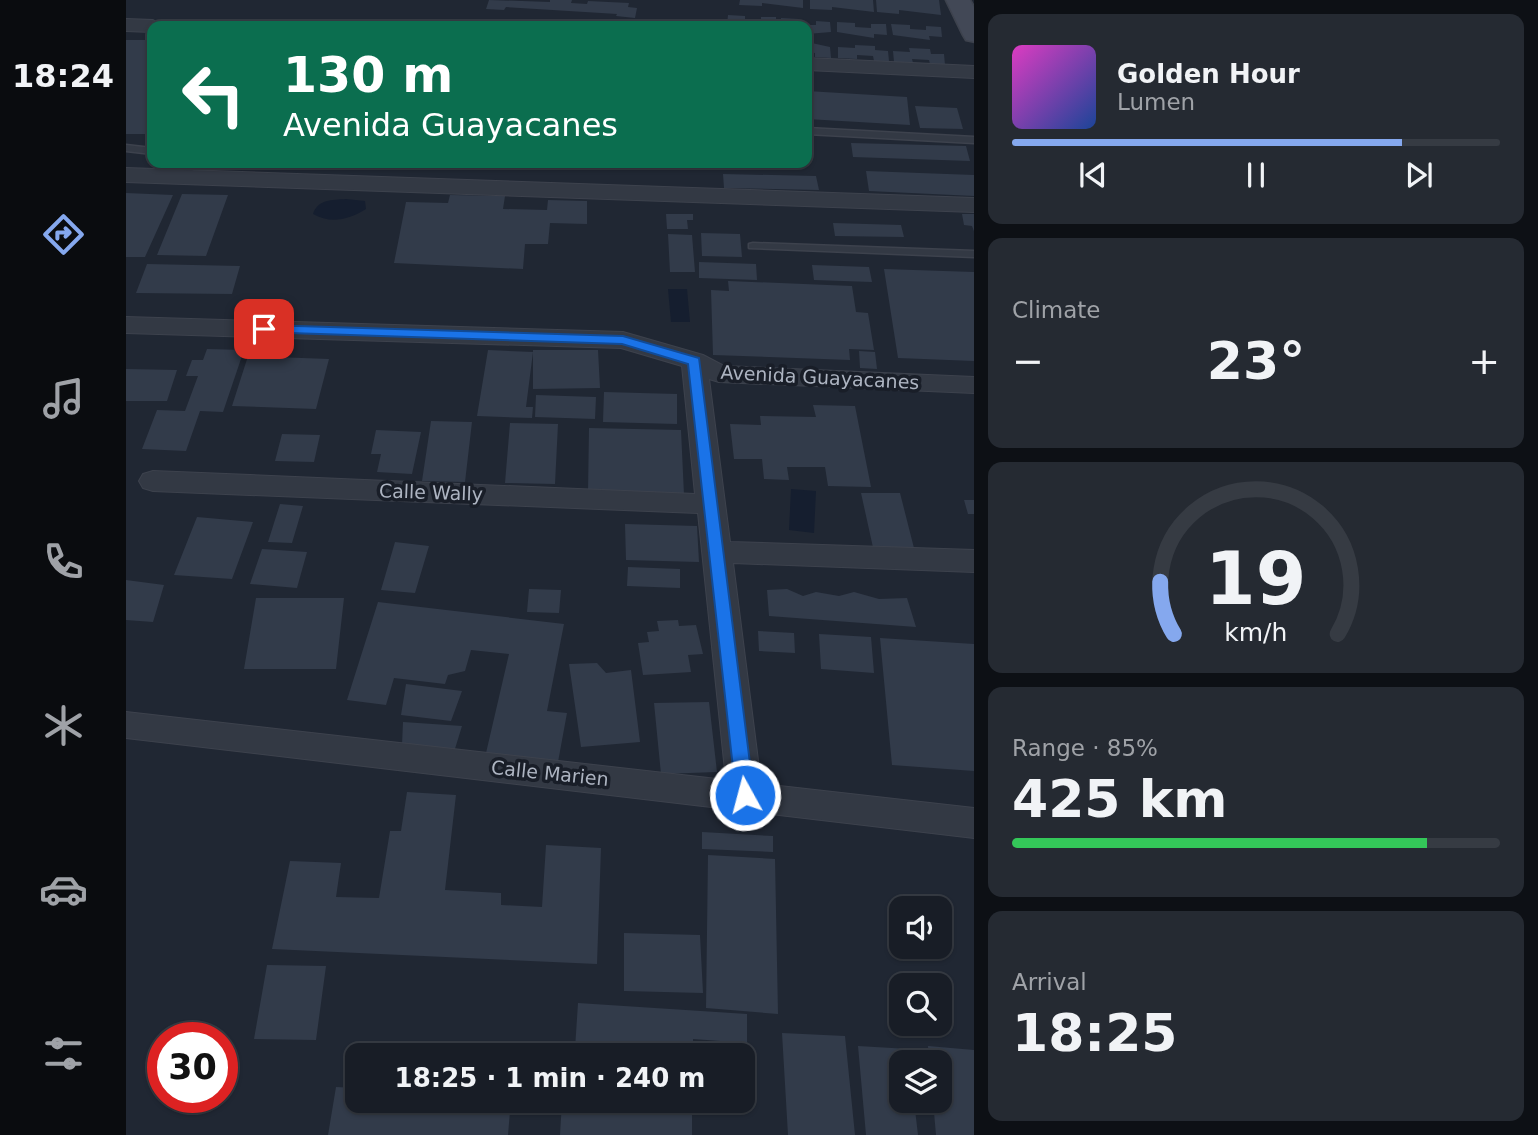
<!DOCTYPE html>
<meta charset="utf-8">
<style>
:root{--surface:#181d26;--page:#252a32;--text:#f1f3f6;--muted:#9fa2a7;--line:#363b43;--accent:#85a8ee}
body{margin:0;font-family:"DejaVu Sans",sans-serif;background:var(--page);color:var(--text);height:100vh;display:flex;flex-direction:column;font-size:26px;white-space:nowrap}
*{box-sizing:border-box;margin:0}
p{font-size:23px;color:var(--muted)}
.icon{flex:none;width:38px;height:38px;fill:none;stroke:currentColor;stroke-width:2;stroke-linecap:round;stroke-linejoin:round}
.map{position:relative;flex:1;overflow:hidden}
.sheet{display:flex;flex-direction:column;gap:14px;padding:14px;background:#0d1015;width:564px}
.sheet>*{flex:none}
.top-card{position:absolute;left:21px;top:21px;width:665px;height:147px;border-radius:14px;box-shadow:0 2px 5px #0004,0 0 0 2px var(--line);background:#0b6e4f;color:#fff;overflow:hidden}
.buttons{position:absolute;left:763px;top:896px;display:grid;gap:14px}
.buttons a{display:grid;place-items:center;width:63px;height:63px;border-radius:14px;background:var(--surface);box-shadow:0 2px 5px #0004,0 0 0 2px var(--line);font-size:35px}
.speed{position:absolute;left:21px;top:1022px;display:flex;gap:14px;font-size:35px;font-weight:700;text-align:center}
.speed>*{display:grid;place-content:center;width:91px;height:91px;border-radius:50%;background:var(--surface);box-shadow:0 2px 5px #0004,0 0 0 2px var(--line);line-height:1}
.speed .limit{border:10px solid #d22;background:#fff;color:#111}
.pin{position:absolute;display:grid;place-items:center;width:60px;height:60px;color:#fff;margin:-30px;border-radius:14px;box-shadow:0 4px 10px #0006}
.me{position:absolute;width:77px;margin:-38px;rotate:353deg;stroke-linejoin:round;filter:drop-shadow(0 0 5px #0008)}
.turn{display:flex;align-items:center;gap:24px;height:147px;padding:0 21px;font-size:32px}
.turn .icon{width:91px;height:91px;stroke-width:2.5}
.turn b{display:block;font-size:49px;line-height:60px}
.big{font-size:52px;font-weight:700;line-height:1.1}
.sheet .tile{flex:1;display:flex;flex-direction:column;justify-content:center;gap:10px;min-width:0;padding:0 24px;border-radius:14px;background:var(--page)}
.sheet .dial{align-items:center;gap:0}
.dial svg{height:182px;overflow:visible;fill:none;stroke:var(--line);stroke-width:7;stroke-linecap:round;text-anchor:middle}
.dial text{fill:var(--text);stroke:none}
.song{display:flex;align-items:center;gap:21px}
.cover{width:84px;height:84px;border-radius:10px;background:linear-gradient(135deg,hsl(310 70% 55%),hsl(220 70% 35%))}
.played{height:7px;border-radius:4px;background:linear-gradient(90deg,var(--accent) 80%,var(--line) 80%)}
.keys{display:flex;justify-content:space-around;direction:ltr}
.heat{display:flex;justify-content:space-between;align-items:center;font-size:38px;direction:ltr}
.charge{height:10px;border-radius:5px;background:linear-gradient(90deg,#34c759 85%,var(--line) 0)}
.trip{position:absolute;left:219px;top:1043px;width:410px;height:70px;border-radius:14px;background:var(--surface);box-shadow:0 2px 5px #0004,0 0 0 2px var(--line);font-weight:700;line-height:70px;text-align:center}
main{display:flex;flex:1;min-height:0}
.tabs{display:flex;flex-direction:column;width:126px;justify-content:space-around;align-items:center;background:#0a0c0f;color:var(--muted)}
.tabs .icon{width:49px;height:49px}
.tabs .on{color:var(--accent)}
.tabs b{font-size:32px;color:var(--text)}
.map>svg:first-child{display:block}
</style>
<main>
<nav class="tabs">
<b>18:24</b>
<svg class="icon on" aria-label="directions" viewBox="0 0 24 24"><path d="M12 3l9 9-9 9-9-9zM9 14v-3h6M13 9l2 2-2 2"/></svg>
<svg class="icon" aria-label="music" viewBox="0 0 24 24"><path d="M9 18V5l10-2v13"/><circle cx="6" cy="18" r="3"/><circle cx="16" cy="16" r="3"/></svg>
<svg class="icon" aria-label="phone" viewBox="0 0 24 24"><path d="M5 4h4l2 5-3 2q2 4 5 5l2-3 5 2v4C11 20 4 13 5 4z"/></svg>
<svg class="icon" aria-label="climate" viewBox="0 0 24 24"><path d="M12 3v18M4 7l16 10M4 17L20 7"/></svg>
<svg class="icon" aria-label="car" viewBox="0 0 24 24"><path d="M5 17H2v-5l4-1 3-4h7l3 4 3 1v5h-3M9 17h6M6 11h13"/><circle cx="7" cy="17" r="2"/><circle cx="17" cy="17" r="2"/></svg>
<svg class="icon" aria-label="filters" viewBox="0 0 24 24"><path d="M4 7h16M4 17h16"/><circle cx="9" cy="7" r="2"/><circle cx="15" cy="17" r="2"/></svg>
</nav>
<div class="map">
<svg width="849" height="1135" viewBox="0 0 849 1135">
<rect width="100%" height="100%" fill="#202733"/>
<path fill="#151e2f" d="M220 199 239 201 240 209C223 220 204 224 187 214 192 199 206 200 220 199Z
M542 289H561L564 322H545Z
M665 489 690 491 688 533 663 530Z"/>
<path fill="#323b4a" d="M363 0 424 2V0H446L445 3 461 4 462 1 503 3 502 7 511 8 509 18 490 16 491 14 380 7 378 10 360 9Z
M614 0H677V8L636 3V6L613 5Z
M684 0H747L748 12 706 7V10L684 9Z
M750 0H813L815 15 773 10V14L751 12Z
M602 15 619 16V20L635 21V17H650V26L601 25Z
M655 18 673 19V26H655Z
M690 21 704 22 705 32 681 34V25H690Z
M711 22 729 23V27L745 28V24H760L761 35 748 34V38L711 32Z
M765 24 784 25V29L800 30V26L815 27 816 37 803 36 804 40 767 35Z
M0 40H26V134H0Z
M681 42 704 47 705 58 689 57V53L681 52Z
M729 45 749 46V50L762 51 763 61H748L747 56 731 55V59L712 58V47L729 48Z
M783 48 804 49 805 54H818L819 65 804 64 803 60 786 59 787 63 768 62 767 51 784 52Z
M681 91 781 97 784 125 681 119Z
M789 106 831 108 837 129 794 128Z
M725 143 840 146 844 161 727 157Z
M582 163H609V169L583 168Z
M740 171 849 175V196L743 191Z
M597 174 690 176 693 190 598 188Z
M0 193 47 195 19 257H0Z
M56 194 102 195 80 256 31 255Z
M324 195 379 196 377 209 421 210 422 200 461 201V224L424 223 422 244H399L397 269 268 263 280 202 322 203Z
M540 214H567V220H561L562 229H541Z
M836 214H849V234L846 226 838 225Z
M707 223 775 225 778 237 709 236Z
M575 233 614 234 616 257 576 256Z
M542 234 566 235 569 272H544Z
M573 262 630 264 631 280 573 278Z
M21 264 114 266 106 294 10 293Z
M686 265 743 267 746 282 688 280Z
M758 269 849 272V361L772 358Z
M602 281 726 286 730 312 742 313 748 350 723 349 724 360 587 355 585 290 603 291Z
M81 349 118 350 97 412 74 411 60 451 16 449 31 410 59 411 72 376H60L66 360H77Z
M362 350 407 352 400 407H407L406 418 351 416Z
M407 350H472L474 388 407 389Z
M733 351 749 352 751 369 734 368Z
M122 356 203 359 190 409 106 406Z
M0 369 51 370 41 401H0Z
M478 392 551 394V424L477 422Z
M410 395 470 397 469 419 409 417Z
M687 405 729 406 745 487 702 486 699 467H661L663 480 638 479 636 459H608L604 424 635 425 634 416 690 417Z
M305 421 346 422 339 482 296 481Z
M384 423 432 424 429 484 379 483Z
M463 428 555 430 558 495 462 493Z
M250 430 295 432 286 474 251 472 255 454H245Z
M156 434 194 435 188 462 149 461Z
M735 493H774L789 552H748Z
M838 500H849V514H842Z
M154 504 177 506 166 543 142 542Z
M71 517 127 522 106 579 48 575Z
M499 524 571 526 573 562 500 560Z
M269 542 303 546 289 593 255 590Z
M136 549 181 552 171 588 124 584Z
M502 567 554 569V588L501 586Z
M0 580 38 585 27 622 0 620Z
M403 589 435 590 433 613 401 612Z
M661 589 677 596 690 592 713 596 728 592 753 599 781 598 790 627 643 616 641 590Z
M130 598H218L210 669H118Z
M252 602 438 624 421 711 441 713 432 762 360 753 383 654 345 650 339 671 322 675 319 684 268 678 260 705 221 700Z
M552 620 553 626 570 625 577 654 562 655 565 672 517 675 512 643 523 642 521 632 533 631 531 621Z
M632 631 668 633 669 653 633 651Z
M693 634 745 637 748 673 695 669Z
M754 638 849 644V771L766 765Z
M471 663 480 673 505 670 514 742 455 747 443 664Z
M280 684 336 691 325 721 275 715Z
M583 702 591 772 535 774 528 703Z
M277 722 336 726 328 752 276 745Z
M281 792 330 795 319 890 375 893V905L416 907 420 845 475 848 471 964 146 949 164 861 215 863 210 897 253 898 264 831H275Z
M576 832 647 836V852L576 849Z
M582 855 649 859 652 1014 580 1008Z
M498 933 574 935 577 993 498 991Z
M141 965 200 966 190 1040 128 1039Z
M452 1003 621 1014V1043L567 1039V1055H440V1049H449Z
M656 1033 719 1036 729 1135H662Z
M732 1046 783 1049 784 1062H775V1101H788L792 1135H740Z
M802 1046 849 1050V1135H810L807 1101H814V1062H803Z
M210 1087 231 1088V1101L384 1111 382 1135H202Z
M436 1101H566V1135H434Z"/>
<g fill="none" stroke-linecap="round" stroke-linejoin="round">
<g stroke="#3d424d" stroke-width="3">
<path id="lane" d="M681 128 849 137V143L681 134Z
M0 145 26 148V154L0 151Z
M61 163H71L61 180H53L52 178Z
M627 243 849 251V257L623 248V244Z"/>
</g>
<g stroke="#3d424d" stroke-width="2">
<path id="street" d="M0 19 27 20 37 26H26V32L0 31Z
M681 58 849 66V78L681 70Z
M0 168 849 198V212L0 182Z
M0 317 497 332 577 355 598 366 849 377V393L593 382 583 379 604 542 849 550V572L607 563 635 784 849 808V838L0 738V712L600 780 572 513 27 491 17 488 13 481 17 474 27 471 569 494 556 366 495 348 0 333Z"/>
</g>
<g stroke="#3d424d" stroke-width="3">
<path id="secondary" d="M820 0H844L849 9V42L840 40 837 35Z"/>
</g>
<use href="#lane" fill="#333944" fill-rule="evenodd"/>
<use href="#street" fill="#333944" fill-rule="evenodd"/>
<use href="#secondary" fill="#424856" fill-rule="evenodd"/>
</g>
<path fill="#1a73e8" stroke="#114b97" stroke-width="2" d="M138 325 497 336 573 358 628 795 626 801 619 803 613 801 610 795 562 364 496 344 133 332V326Z"/>
<g text-anchor="middle" stroke-width="7" stroke-linejoin="round" paint-order="stroke">
<g font-size="19" fill="#adb4c1" stroke="#191e28">
<text transform="translate(694 377) rotate(3)" y="7">Avenida Guayacanes</text>
<text transform="translate(305 492) rotate(2)" y="7">Calle Wally</text>
<text transform="translate(424 773) rotate(6)" y="7">Calle Marien</text>
</g>
</g>
</svg>
<div class="buttons">
<a><svg class="icon" aria-label="sound" viewBox="0 0 24 24"><path d="M4 9h4l5-4v14l-5-4H4zM17 9q2 3 0 6"/></svg></a>
<a><svg class="icon" aria-label="search" viewBox="0 0 24 24"><circle cx="10" cy="10" r="6"/><path d="M15 15l6 6"/></svg></a>
<a><svg class="icon" aria-label="layers" viewBox="0 0 24 24"><path d="M12 4l9 5-9 5-9-5zM3 14l9 5 9-5"/></svg></a>
</div>
<div class="speed"><div class="limit">30</div></div>
<div class="pin" style="left:138px;top:329px;background:#d93025"><svg class="icon" aria-label="arrive" viewBox="0 0 24 24"><path d="M6 21V4h12l-3 4 3 4H6"/></svg></div>
<svg class="me" style="left:619px;top:795px" viewBox="-20 -20 40 40"><circle r="17" fill="#1a73e8" stroke="#fff" stroke-width="3"/><path d="M0-11L8 9 0 5-8 9z" fill="#fff"/></svg>
<div class="trip">18:25 · 1 min · 240 m</div>
<div class="top-card">
<div class="turn"><svg class="icon" aria-label="left" viewBox="0 0 24 24"><path d="M17 20v-9H6M10 6l-5 5 5 5"/></svg><div><b>130 m</b>Avenida Guayacanes</div></div>
</div>
</div>
<section class="sheet">
<div class="tile">
<div class="song"><i class="cover"></i><div><b>Golden Hour</b><p>Lumen</p></div></div>
<div class="played"></div>
<div class="keys"><svg class="icon" aria-label="previous" viewBox="0 0 24 24"><path d="M18 5L8 12l10 7zM5 5v14"/></svg><svg class="icon" aria-label="pause" viewBox="0 0 24 24"><path d="M8 5v14M16 5v14"/></svg><svg class="icon" aria-label="next" viewBox="0 0 24 24"><path d="M6 5l10 7-10 7zM19 5v14"/></svg></div>
</div>
<div class="tile"><p>Climate</p>
<div class="heat"><a>−</a><b class="big">23°</b><a>+</a></div>
</div>
<div class="tile dial"><svg viewBox="0 0 100 80">
<path d="M14 69A42 42 0 1 1 86 69"/>
<path d="M14 69A42 42 0 0 1 8 46" stroke="#85a8ee"/>
<text x="50" y="56" font-size="32" font-weight="700">19</text>
<text x="50" y="72" font-size="11">km/h</text>
</svg></div>
<div class="tile"><p>Range · 85%</p><b class="big">425 km</b><div class="charge"></div></div>
<div class="tile"><p>Arrival</p><b class="big">18:25</b></div>
</section>
</main>
